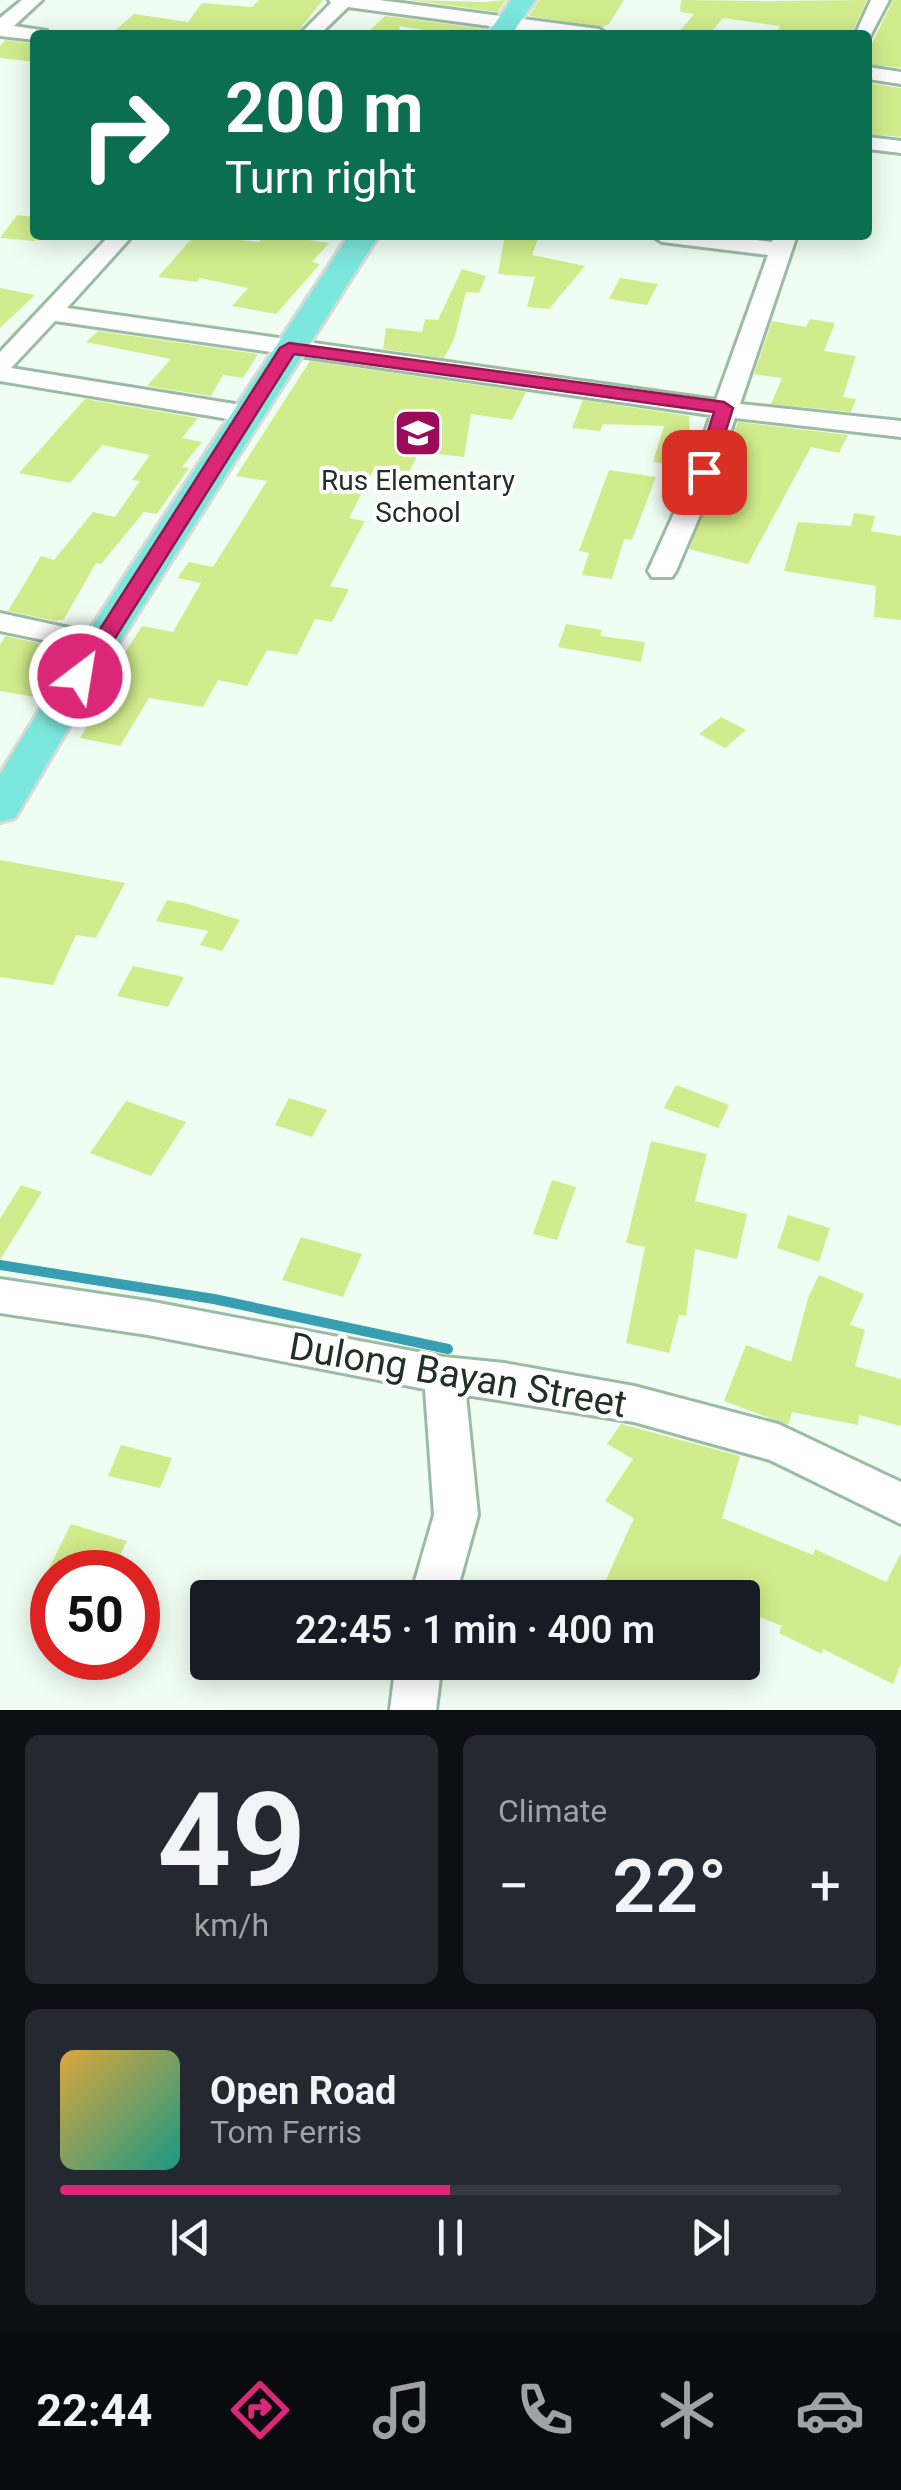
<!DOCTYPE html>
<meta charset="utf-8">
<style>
:root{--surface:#171b24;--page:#242831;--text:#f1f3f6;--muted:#9ea1a6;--line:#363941;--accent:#db2777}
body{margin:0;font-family:Roboto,sans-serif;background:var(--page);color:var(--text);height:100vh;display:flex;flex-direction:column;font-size:38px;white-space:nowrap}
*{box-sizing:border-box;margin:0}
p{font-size:32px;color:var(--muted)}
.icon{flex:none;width:55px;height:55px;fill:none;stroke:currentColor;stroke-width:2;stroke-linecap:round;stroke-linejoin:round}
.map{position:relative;height:1710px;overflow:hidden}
.side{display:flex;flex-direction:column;gap:25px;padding:25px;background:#0d0f14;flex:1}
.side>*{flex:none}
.hud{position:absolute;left:30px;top:30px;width:842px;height:210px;border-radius:10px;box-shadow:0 5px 25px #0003;background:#0b6e4f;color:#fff;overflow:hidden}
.speed{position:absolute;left:30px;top:1550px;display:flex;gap:20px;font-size:50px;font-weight:700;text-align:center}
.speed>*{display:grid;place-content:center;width:130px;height:130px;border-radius:50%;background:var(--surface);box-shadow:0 5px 25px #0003;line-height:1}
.speed .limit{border:15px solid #d22;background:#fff;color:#111}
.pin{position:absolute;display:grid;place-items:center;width:85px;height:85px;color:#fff;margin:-42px;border-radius:20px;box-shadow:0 5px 15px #0006}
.me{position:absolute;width:110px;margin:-55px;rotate:31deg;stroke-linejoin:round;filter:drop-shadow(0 0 8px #0008)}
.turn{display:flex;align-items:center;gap:35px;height:210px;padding:0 30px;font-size:45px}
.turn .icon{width:130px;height:130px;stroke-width:2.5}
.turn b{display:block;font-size:70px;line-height:85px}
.big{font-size:75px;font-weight:600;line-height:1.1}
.side .widget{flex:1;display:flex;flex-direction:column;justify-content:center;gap:15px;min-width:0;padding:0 35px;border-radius:15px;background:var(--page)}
.side .dial{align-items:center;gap:0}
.dial b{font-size:130px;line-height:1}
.song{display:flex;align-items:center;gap:30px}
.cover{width:120px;height:120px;border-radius:15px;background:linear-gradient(135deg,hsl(40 70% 55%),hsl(170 70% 35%))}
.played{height:10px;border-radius:5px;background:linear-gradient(90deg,var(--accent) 50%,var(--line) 50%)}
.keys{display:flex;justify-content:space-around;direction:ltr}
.heat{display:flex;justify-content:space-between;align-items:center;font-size:55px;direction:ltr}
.side .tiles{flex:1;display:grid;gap:25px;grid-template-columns:1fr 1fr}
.widget:last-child{grid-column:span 2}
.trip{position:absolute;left:190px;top:1580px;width:570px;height:100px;border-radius:10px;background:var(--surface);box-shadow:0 5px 25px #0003;font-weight:600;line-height:100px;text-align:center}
.tabs{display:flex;height:160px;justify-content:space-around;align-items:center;background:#090b0e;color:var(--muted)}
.tabs .icon{width:70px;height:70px}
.tabs .selected{color:var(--accent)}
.tabs b{font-size:45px;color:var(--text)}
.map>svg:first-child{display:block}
</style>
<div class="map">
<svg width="901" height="1710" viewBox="0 0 901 1710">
<rect width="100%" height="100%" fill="#f0fdf3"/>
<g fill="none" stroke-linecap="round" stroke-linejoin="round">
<path stroke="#389fb2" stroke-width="10" d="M0 1265 214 1299 448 1349"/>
</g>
<path fill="#d1ec8c" d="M259 0H323L295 35H110L134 14 188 22 202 3 252 7Z
M408 0 485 2 506 0 498 12Z
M539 0H624L609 24 603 27 529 16Z
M681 0 771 1 867 0 851 35H775L780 26 723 18 709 35 680 31 694 14 680 12Z
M893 0H901V68L868 64V52Z
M385 16 486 29 483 35H453L400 26 399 35H365Z
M5 40 35 44V62L0 58V46Z
M868 83 901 88V137L868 134Z
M17 215 35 217V241L0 238Z
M195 235 259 242 264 235H275L329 243 312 262 320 264 276 314 232 306 248 288 200 278 197 282 158 277Z
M505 235 539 236 532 255 585 266 549 309 527 307 535 277 498 274Z
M462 269 486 276 479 293 466 292 454 339 444 358 383 349 386 328 422 332 425 319 438 320Z
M620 278 658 284 647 305 609 299Z
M0 288 35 295 0 328Z
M810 319 835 323 824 351 856 356 843 397 856 399 851 412 771 404 782 378 754 374 772 321 806 327Z
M98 331 258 354 243 378 223 375 211 396 147 386 171 359 86 342Z
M310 361 526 392 512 420 471 414 464 457 419 452 409 472 375 467 349 518 365 521 330 586 349 589 332 622 315 619 297 655 267 650 247 686 218 680 203 707 149 698 120 746 80 738 115 682 107 681 142 626 173 632 201 583 177 578 189 562 213 567 267 481 236 476Z
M85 399 198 418 182 438 202 442 182 467 189 468 157 514 144 512 101 564 96 563 64 619 55 621 8 611 41 556 54 560 93 512 115 517 140 481 132 480 150 455 102 445 70 483 19 473Z
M583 400 689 416 690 434 700 435 689 467 653 462 664 426 603 424 600 431 572 428Z
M738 422 848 435 839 453 811 447 748 564 689 549Z
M609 470 656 477 632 540 624 539 612 579 582 575 589 553 579 551Z
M854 513 875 516 871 531 901 536V620L874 617 876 586 784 571 798 522 851 526Z
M566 624 602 630 600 636 645 642 641 662 558 647Z
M5 636 43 644 29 672 48 675 35 697 0 691V645Z
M721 717 746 730 725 748 699 734Z
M0 860 125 883 96 938 76 935 53 985 0 977Z
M167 900 188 904 240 920 222 951 200 945 208 931 156 921Z
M133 966 184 977 168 1007 117 996Z
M676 1085 729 1105 718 1128 664 1108Z
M289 1098 327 1110 312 1137 275 1125Z
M126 1101 186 1122 151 1176 90 1153Z
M651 1141 707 1154 695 1201 747 1214 737 1259 695 1249 686 1316 679 1315 669 1353 626 1343 645 1247 626 1243Z
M552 1180 576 1187 557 1240 533 1234Z
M21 1185 42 1192 0 1260V1219Z
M788 1215 830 1228 819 1262 777 1248Z
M301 1237 362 1254 343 1297 282 1280Z
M819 1275 864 1294 850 1325 865 1330 855 1366 901 1379V1426L859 1415 858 1425 792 1412 788 1425 724 1401 746 1345 791 1362 808 1298Z
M621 1424 740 1456 722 1518 813 1555 815 1549 886 1582 901 1553V1664L893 1684 823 1649 822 1654 779 1633 782 1626 742 1610V1598H714L690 1587 686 1598H633L604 1584 634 1518 605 1501 633 1459 607 1444Z
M121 1445 172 1458 160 1488 108 1476Z
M71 1524 127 1541 112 1572H47Z"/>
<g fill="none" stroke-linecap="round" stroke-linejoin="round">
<g stroke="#9bbba4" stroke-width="6">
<path id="minor" d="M22 0H42L14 26 47 31 49 35H35V40L0 36V18Z
M329 0H379L599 29 608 35H557L348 7 319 35H299L331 3Z
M871 0H889L868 40V35H855Z
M868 67 901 72V84L868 79Z
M868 137 901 141V153L868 149Z
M110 235H133L67 308 716 400 768 255 662 242 651 235H715L772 242 775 235H797L740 404 901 421V437L735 418 712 487 676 571 672 577H652L648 571 686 487 711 415 55 321 11 368 247 406 260 414 247 422 0 381V352Z
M0 613 110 637 114 643 110 649 100 652 0 631Z
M0 1279 148 1301 444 1357 504 1363 634 1386 778 1424 901 1482V1524L770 1460 634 1422 466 1395 478 1515 455 1598H410L434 1515 425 1389 148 1335 0 1313Z
M396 1662H442L436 1710H390Z"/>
</g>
<g stroke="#d7dad8" stroke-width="6">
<path id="major" d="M511 0H535L511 35H487Z
M349 235H379L119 643 15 818 0 822V774L81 643Z"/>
</g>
<use href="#minor" fill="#fff" fill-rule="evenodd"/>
<use href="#major" fill="#7ce7dd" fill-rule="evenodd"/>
</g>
<path fill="#db2777" stroke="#8e194d" stroke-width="2.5" d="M289 343 724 402 733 408 713 472 704 477 695 472 714 412 294 354 88 681H73L70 676 280 348Z"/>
<defs>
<g id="school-square" transform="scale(2.5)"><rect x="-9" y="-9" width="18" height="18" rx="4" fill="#9b0b5a" stroke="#fff"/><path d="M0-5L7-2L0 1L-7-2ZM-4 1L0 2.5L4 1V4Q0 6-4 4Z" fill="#fff"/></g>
</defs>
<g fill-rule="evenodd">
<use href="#school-square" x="418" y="433"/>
</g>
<g text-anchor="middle" stroke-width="8" stroke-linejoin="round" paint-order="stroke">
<g font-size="28" fill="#222f25" stroke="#fff">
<text x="418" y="490">Rus Elementary<tspan x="418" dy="32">School</tspan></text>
</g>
<g font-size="38" fill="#222f25" stroke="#fff">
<text transform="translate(458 1375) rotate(10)" y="13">Dulong Bayan Street</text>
</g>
</g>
</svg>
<div class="speed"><div class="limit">50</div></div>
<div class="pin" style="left:704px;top:472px;background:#d93025"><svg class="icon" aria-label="arrive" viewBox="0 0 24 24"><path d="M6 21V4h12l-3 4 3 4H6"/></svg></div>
<svg class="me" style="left:80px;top:676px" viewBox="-20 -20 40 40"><circle r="17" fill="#db2777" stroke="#fff" stroke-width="3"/><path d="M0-11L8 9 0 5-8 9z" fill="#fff"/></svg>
<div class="trip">22:45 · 1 min · 400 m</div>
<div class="hud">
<div class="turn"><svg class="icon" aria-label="right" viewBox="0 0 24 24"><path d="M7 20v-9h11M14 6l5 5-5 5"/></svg><div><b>200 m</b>Turn right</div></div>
</div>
</div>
<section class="side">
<div class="tiles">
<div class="widget dial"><b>49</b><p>km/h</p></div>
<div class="widget"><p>Climate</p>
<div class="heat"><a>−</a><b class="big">22°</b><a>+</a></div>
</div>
<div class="widget">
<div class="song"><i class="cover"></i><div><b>Open Road</b><p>Tom Ferris</p></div></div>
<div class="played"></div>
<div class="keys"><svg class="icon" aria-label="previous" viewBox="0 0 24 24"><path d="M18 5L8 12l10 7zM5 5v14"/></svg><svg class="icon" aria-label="pause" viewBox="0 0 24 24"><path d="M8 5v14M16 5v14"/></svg><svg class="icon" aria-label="next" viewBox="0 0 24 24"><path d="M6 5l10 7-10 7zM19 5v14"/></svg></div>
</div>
</div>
</section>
<nav class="tabs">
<b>22:44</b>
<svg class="icon selected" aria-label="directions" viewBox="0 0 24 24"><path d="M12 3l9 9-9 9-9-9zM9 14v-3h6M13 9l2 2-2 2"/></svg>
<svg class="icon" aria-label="music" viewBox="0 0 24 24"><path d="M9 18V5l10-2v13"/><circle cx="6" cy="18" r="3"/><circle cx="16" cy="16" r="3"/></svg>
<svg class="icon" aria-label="phone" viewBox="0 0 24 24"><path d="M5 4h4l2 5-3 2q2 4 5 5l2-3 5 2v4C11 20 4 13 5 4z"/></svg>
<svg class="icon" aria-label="climate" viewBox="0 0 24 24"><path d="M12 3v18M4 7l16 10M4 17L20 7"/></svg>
<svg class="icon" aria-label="car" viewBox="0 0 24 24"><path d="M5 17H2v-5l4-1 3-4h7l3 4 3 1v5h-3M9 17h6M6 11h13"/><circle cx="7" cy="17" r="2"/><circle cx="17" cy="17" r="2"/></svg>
</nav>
